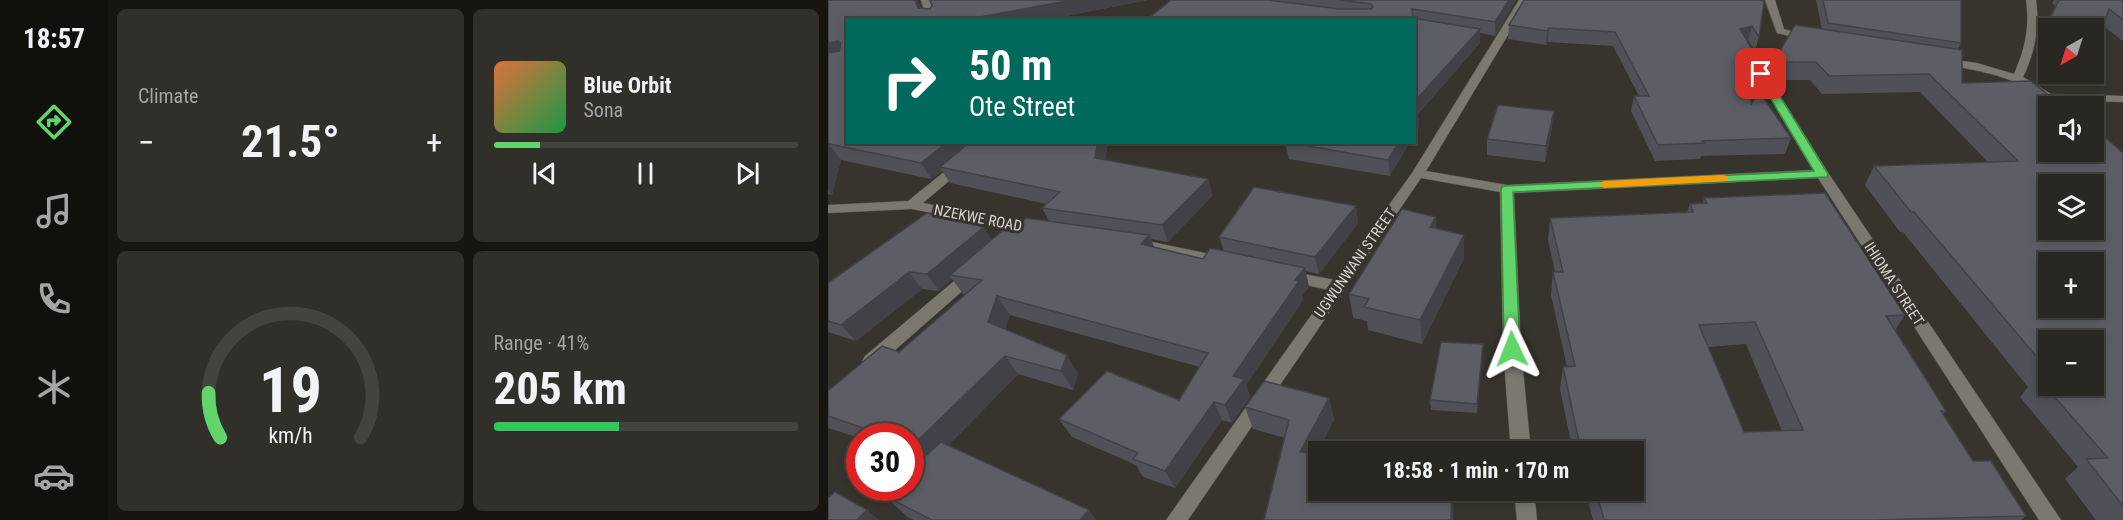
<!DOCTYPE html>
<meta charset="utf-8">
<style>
:root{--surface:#282721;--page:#302f2a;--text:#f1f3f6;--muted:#a5a5a5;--line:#44443f;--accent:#61d46a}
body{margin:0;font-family:"Roboto Condensed",sans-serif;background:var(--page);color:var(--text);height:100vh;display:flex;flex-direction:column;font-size:22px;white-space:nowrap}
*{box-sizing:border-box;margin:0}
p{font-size:20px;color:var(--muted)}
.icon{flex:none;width:33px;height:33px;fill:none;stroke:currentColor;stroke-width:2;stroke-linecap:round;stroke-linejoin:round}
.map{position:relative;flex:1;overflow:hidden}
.panel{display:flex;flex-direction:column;gap:9px;padding:9px;background:#161512;width:720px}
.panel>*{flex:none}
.hud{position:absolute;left:18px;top:18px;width:570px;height:126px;border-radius:0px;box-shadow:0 3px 9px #0003,0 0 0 2px var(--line);background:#00695c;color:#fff;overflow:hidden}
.needle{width:39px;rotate:219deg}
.controls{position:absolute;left:1210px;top:18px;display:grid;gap:12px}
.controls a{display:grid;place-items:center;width:66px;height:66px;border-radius:0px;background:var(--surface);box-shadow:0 3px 9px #0003,0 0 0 2px var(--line);font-size:30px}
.speed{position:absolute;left:18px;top:423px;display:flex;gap:12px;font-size:30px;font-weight:700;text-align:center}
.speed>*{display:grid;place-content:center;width:78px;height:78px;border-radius:50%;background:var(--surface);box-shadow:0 3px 9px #0003,0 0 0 2px var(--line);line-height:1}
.speed .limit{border:9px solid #d22;background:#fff;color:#111}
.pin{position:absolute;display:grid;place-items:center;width:51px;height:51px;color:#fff;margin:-26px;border-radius:12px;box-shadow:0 3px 9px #0006}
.me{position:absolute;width:66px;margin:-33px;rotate:358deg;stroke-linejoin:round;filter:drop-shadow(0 0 4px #0008)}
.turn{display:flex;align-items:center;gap:21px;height:126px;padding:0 24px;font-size:27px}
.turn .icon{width:78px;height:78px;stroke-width:2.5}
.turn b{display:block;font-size:42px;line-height:51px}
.big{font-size:45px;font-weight:700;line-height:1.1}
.panel .tile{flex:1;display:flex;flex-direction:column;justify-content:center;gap:9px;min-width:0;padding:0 21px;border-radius:9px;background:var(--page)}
.panel .dial{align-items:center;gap:0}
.dial svg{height:156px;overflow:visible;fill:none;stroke:var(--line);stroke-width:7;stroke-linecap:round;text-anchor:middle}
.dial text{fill:var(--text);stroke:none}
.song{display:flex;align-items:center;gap:18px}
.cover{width:72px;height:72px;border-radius:9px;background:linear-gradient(135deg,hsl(20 70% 55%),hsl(140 70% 35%))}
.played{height:6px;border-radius:3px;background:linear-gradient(90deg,var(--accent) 15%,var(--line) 15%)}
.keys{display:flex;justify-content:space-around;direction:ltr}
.heat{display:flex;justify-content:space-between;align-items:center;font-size:33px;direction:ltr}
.charge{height:9px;border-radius:4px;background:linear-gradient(90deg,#34c759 41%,var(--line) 0)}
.panel .tiles{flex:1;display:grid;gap:9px;grid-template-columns:repeat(2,1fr)}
.trip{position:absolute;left:480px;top:441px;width:336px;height:60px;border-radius:0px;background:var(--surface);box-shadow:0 3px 9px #0003,0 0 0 2px var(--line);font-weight:700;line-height:60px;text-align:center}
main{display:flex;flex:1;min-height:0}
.menu{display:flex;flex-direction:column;width:108px;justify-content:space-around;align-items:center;background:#10100d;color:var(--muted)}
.menu .icon{width:42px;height:42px}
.menu .selected{color:var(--accent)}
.menu b{font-size:27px;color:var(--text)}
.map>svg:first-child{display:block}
</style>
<main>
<nav class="menu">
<b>18:57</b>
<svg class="icon selected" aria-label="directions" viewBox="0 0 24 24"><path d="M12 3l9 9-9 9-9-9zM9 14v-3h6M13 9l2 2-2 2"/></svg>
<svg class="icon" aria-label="music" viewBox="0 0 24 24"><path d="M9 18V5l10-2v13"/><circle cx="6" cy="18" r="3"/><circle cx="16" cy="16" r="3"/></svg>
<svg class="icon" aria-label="phone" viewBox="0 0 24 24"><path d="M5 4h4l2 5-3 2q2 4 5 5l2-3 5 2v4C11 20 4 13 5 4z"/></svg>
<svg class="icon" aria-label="climate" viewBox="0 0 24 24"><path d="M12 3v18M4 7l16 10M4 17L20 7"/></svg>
<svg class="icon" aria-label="car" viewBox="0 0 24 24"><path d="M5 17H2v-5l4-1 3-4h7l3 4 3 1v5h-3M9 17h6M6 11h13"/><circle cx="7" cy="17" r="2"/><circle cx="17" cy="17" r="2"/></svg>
</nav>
<section class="panel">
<div class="tiles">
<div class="tile"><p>Climate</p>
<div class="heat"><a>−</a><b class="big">21.5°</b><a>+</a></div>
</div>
<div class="tile">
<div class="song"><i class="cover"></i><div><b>Blue Orbit</b><p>Sona</p></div></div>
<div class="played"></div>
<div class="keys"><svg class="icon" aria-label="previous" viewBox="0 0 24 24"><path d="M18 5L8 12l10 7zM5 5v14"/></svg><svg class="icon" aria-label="pause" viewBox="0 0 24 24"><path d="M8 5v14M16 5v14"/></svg><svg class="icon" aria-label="next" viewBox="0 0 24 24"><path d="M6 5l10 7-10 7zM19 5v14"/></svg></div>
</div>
<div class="tile dial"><svg viewBox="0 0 100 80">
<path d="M14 69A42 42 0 1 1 86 69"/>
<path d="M14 69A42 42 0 0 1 8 46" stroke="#61d46a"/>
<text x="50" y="56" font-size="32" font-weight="700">19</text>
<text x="50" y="72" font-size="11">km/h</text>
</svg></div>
<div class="tile"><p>Range · 41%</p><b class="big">205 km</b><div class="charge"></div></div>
</div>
</section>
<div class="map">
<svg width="1295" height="520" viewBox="0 0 1295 520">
<rect width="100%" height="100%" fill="#36342c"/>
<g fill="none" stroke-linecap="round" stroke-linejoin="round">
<g stroke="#525049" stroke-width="1">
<path id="minor" d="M93 0H103L109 20H99Z
M691 0H701L598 171 679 185 985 170 913 49 922 47 1001 174 1233 520H1211L990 178 686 193 693 349 703 452H683L675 349 672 192 593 178 360 520H338L501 290 455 280 452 276 455 272 460 271 507 280 584 173Z
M937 0H947L956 29 985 38V42L949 33Z
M1198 0H1208C1212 28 1207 52 1195 77L1223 94 1295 96V102L1233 101 1238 106C1223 106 1215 97 1201 89 1173 73 1143 70 1111 63L1110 61 1115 58 1149 63 1186 74C1197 49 1202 27 1198 0Z
M153 142H167L95 203 207 224 212 226 214 229 212 232 207 234 84 209 0 213V205L80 201Z
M305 238 396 257 404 262 396 267 300 246 298 243 300 240Z
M143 270 148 271 151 275 148 279 49 366 43 368 37 366 34 361 37 356 138 271Z
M686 490H706L709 520H689Z"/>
</g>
<use href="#minor" fill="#7a786f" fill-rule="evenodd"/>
</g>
<path fill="#505058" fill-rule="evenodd" d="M0 0H89L93 8 102 9 104 6 102 0H320L217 20H20V142H280L277 160 385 195 340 242 323 239 326 247 375 259 396 251 391 237 528 206 530 223 491 274 477 271 481 287 474 296 475 300 418 385 422 397 404 423 394 420 347 488 315 477 308 465 244 437 231 419 351 400 372 367 182 315 177 329 250 373 245 390 190 374 120 446 261 510 268 520H86L80 517 55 495 94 460 82 456V436H32V438L0 428V391L71 352 137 294H135L124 279 111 291 94 289 28 341 0 332V283L164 240 182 232 221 221 214 208 219 204 122 183 114 171 103 179 13 160 4 195 0 194Z
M343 0H688L667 36 652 33V43L590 114 591 128 586 135V20Z
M931 0V37L927 51 920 40H918L928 66 923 80V105L963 138 957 154 873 156 872 159 827 161 803 111 806 96H811L785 46 720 42 718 45 680 39 681 25Z
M988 0H1133V43L1130 49 1134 83 1234 106 1295 153V520H1268L1237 479 1250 467 1192 397 1200 387 1075 232H1072L1037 185 1046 166 1160 162 1092 92 994 94 982 80H945L943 76 948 58 994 29ZM1221 340 1266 386H1221Z
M1226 0H1295V41L1275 26 1269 42 1266 47V28H1221V47L1209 44 1227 6 1224 3Z
M724 127 717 162 659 155V139Z
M582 142 562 176 461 159 457 143Z
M876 198 1077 315 1067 330 1118 411 1115 414 1145 461 1198 516 1193 520H765L757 490H806V452H745L732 389 735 367H739L723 295 725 272H727L720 240 722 218 859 212 862 204 875 203ZM918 344 954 431 916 432 880 347Z
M608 217V229L636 258 594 344 540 330 539 321 525 318 521 294Z
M654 354 649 413 603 410 602 400Z
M501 398 506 420 489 453 625 520 457 438 425 429 417 407Z"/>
<path fill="#414147" d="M87 0H89L92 5 97 20 90 8Z
M243 0H320L217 20H136Z
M681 0H688L667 36V22Z
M924 26 920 40 908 43 912 29Z
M721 28 720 42 718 45 719 31Z
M652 29V43L590 114 591 128 586 135V102Z
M10 41 19 55 0 60V43Z
M726 111 724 127 717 162 718 146Z
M120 142H149L112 167 114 171 103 179 93 163Z
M270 142H280L274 174 267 158Z
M571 142H582L562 176 560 160Z
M1 144 13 160 4 195 0 190V148Z
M380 179 385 195 340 242 334 225Z
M528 206 530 223 491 274 487 257Z
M608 217 609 240 602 227Z
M156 227 166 244 122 275 124 279 111 291 99 274Z
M321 235 329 254 313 244Z
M636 235V258L594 344 592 320Z
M477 268 481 287 474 296 475 300 418 385 422 397 404 423 397 405 405 376 467 280Z
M81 272 94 289 28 341 13 325Z
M169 296 182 315 173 341 160 322Z
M239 355 250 373 245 390 233 371Z
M177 356 190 374 103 463 85 445Z
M501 398 506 420 479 473 472 452Z
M386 402 394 420 347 488 337 471Z
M624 490H626L625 520H623Z
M39 510 51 520H29Z
M261 510 268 520H252Z"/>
<path fill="#5d5d66" stroke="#414147" stroke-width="1.5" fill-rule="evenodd" d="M0 0H87L90 8 102 9 104 6 102 0H243L136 20H20V142H120L93 163 1 144 0 148V53L11 51 13 43 10 41 0 43Z
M343 0H441L511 9H543L545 7 543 4 512 0H681L667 22 584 9 585 18 652 29 586 102V20H318Z
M696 0H931L936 1 931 37 924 26 912 29 929 58 928 66H914L925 83 923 105 931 91 963 138 874 141 876 143 830 145 806 96H821L787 32 721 28 719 31 681 25Z
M995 0H1133V43L1000 23Z
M1231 0H1295V20L1281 9 1269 42H1266V28H1221V31L1217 30Z
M967 25 1134 50V83L1203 81 1234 106H1221V152H1266V128L1295 153V506L1258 459 1280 458 1209 377 1221 376V386H1266V340H1221V371L1086 212H1083L1046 166 1190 161 1101 74 1001 76 988 62H951L948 58ZM1221 184H1266V230H1221ZM1221 262H1266V308H1221Z
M670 105 726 111 718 146 659 139Z
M142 142H270L267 158 380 179 334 225 214 208 232 192 112 167Z
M458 142H571L560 160Z
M426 187 528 206 487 257 391 237Z
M997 193 1077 315 1058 316 1118 411H1113L1145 461H1163L1198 516 1046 520H776L768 490H806V452H756L755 446H752L735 367 747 366 725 272H735L722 218 865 212 862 204 879 203 876 198ZM927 322 975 430 916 432 871 325Z
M574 209 608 217 602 227 636 235 592 320 536 307 541 299 521 294Z
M99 213 156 227 99 274 81 272 13 325 0 321V283Z
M198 218 321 235 313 244 375 259 382 248 477 268 467 280 471 281 405 376 416 379 397 405 386 402 337 471 305 459 310 453 231 419 279 371 351 400 380 353 169 296 160 322 239 355 233 371 177 356 85 445 82 444V436H59L0 416V391L54 346 71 352 154 280 122 275 175 230 182 232Z
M613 342 655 344 649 404 602 400Z
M436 381 501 398 472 452 490 453V490H624L623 520H436L461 420 417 407Z
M113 442 261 510 252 520H104L55 495 64 488H82V470Z
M7 492 39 510 29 520H0V498Z"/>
<path fill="#61d46a" stroke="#3f8a45" stroke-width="1.5" d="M930 71 938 74 1000 174 999 177 685 192 692 349 690 353H679L676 349 673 189 675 186 986 171 928 74Z"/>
<path fill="#f59e0b" d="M894 175 899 176V181L776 188 770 184 776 181Z"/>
<g text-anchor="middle" stroke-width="6" stroke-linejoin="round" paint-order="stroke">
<g font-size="15" fill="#d6d5d0" stroke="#36342c">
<text transform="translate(150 218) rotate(11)" y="5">NZEKWE ROAD</text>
<text transform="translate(527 263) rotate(-55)" y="5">UGWUNWANI STREET</text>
<text transform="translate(1066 284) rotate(57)" y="5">IHIOMA STREET</text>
</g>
</g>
</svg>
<div class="controls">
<a><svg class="needle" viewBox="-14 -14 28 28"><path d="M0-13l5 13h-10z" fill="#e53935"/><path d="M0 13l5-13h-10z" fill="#a5a5a5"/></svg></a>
<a><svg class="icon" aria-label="sound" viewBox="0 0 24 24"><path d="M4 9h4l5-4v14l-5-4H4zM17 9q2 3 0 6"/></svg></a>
<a><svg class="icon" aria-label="layers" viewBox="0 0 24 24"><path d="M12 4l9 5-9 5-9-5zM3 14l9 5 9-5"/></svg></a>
<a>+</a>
<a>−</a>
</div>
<div class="speed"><div class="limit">30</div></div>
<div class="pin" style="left:933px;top:74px;background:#d93025"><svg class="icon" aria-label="arrive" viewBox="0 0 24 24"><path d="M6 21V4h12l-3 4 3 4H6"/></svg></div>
<svg class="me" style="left:684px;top:349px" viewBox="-20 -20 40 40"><path d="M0-17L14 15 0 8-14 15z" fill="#61d46a" stroke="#fff" stroke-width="4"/></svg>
<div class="trip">18:58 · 1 min · 170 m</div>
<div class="hud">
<div class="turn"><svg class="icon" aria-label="right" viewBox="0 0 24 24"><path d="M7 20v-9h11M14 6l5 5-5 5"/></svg><div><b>50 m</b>Ote Street</div></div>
</div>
</div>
</main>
